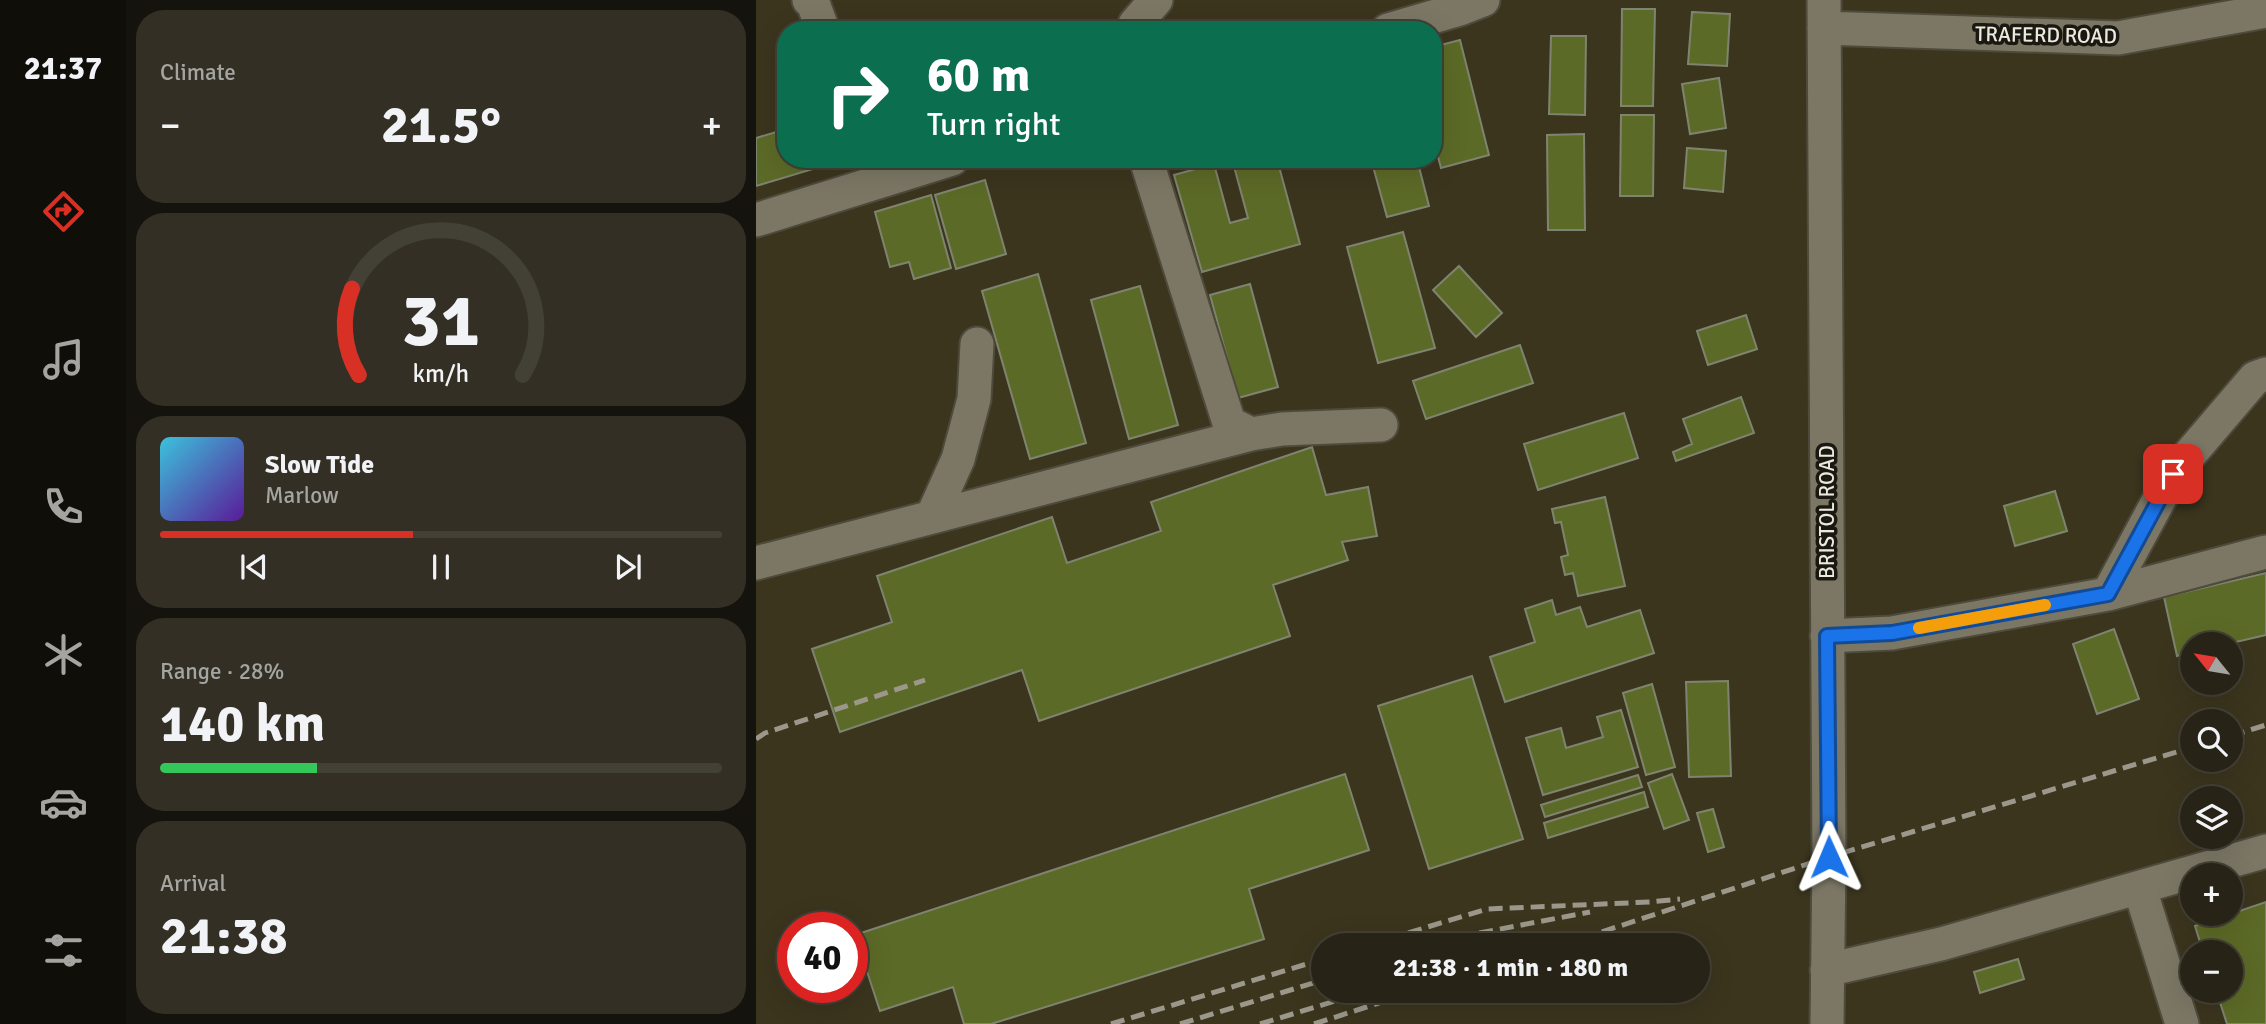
<!DOCTYPE html>
<meta charset="utf-8">
<style>
:root{--surface:#272317;--page:#332f24;--text:#f1f3f6;--muted:#a4a4a1;--line:#434036;--accent:#d93025}
body{margin:0;font-family:Signika,sans-serif;background:var(--page);color:var(--text);height:100vh;display:flex;flex-direction:column;font-size:26px;white-space:nowrap}
*{box-sizing:border-box;margin:0}
p{font-size:23px;color:var(--muted)}
.icon{flex:none;width:38px;height:38px;fill:none;stroke:currentColor;stroke-width:2;stroke-linecap:round;stroke-linejoin:round}
.map{position:relative;flex:1;overflow:hidden}
.sheet{display:flex;flex-direction:column;gap:10px;padding:10px;background:#15130d;width:630px}
.sheet>*{flex:none}
.guide{position:absolute;left:21px;top:21px;width:665px;height:147px;border-radius:28px;box-shadow:0 7px 28px #0002,0 0 0 2px var(--line);background:#0b6e4f;color:#fff;overflow:hidden}
.needle{width:46px;rotate:300deg}
.buttons{position:absolute;left:1424px;top:632px;display:grid;gap:14px}
.buttons a{display:grid;place-items:center;width:63px;height:63px;border-radius:50%;background:var(--surface);box-shadow:0 7px 28px #0002,0 0 0 2px var(--line);font-size:35px}
.speed{position:absolute;left:21px;top:912px;display:flex;gap:14px;font-size:35px;font-weight:700;text-align:center}
.speed>*{display:grid;place-content:center;width:91px;height:91px;border-radius:50%;background:var(--surface);box-shadow:0 7px 28px #0002,0 0 0 2px var(--line);line-height:1}
.speed .limit{border:10px solid #d22;background:#fff;color:#111}
.pin{position:absolute;display:grid;place-items:center;width:60px;height:60px;color:#fff;margin:-30px;border-radius:14px;box-shadow:0 4px 10px #0006}
.me{position:absolute;width:77px;margin:-38px;rotate:359deg;stroke-linejoin:round;filter:drop-shadow(0 0 5px #0008)}
.turn{display:flex;align-items:center;gap:24px;height:147px;padding:0 35px;font-size:32px}
.turn .icon{width:91px;height:91px;stroke-width:2.5}
.turn b{display:block;font-size:49px;line-height:60px}
.big{font-size:52px;font-weight:700;line-height:1.1}
.sheet .tile{flex:1;display:flex;flex-direction:column;justify-content:center;gap:10px;min-width:0;padding:0 24px;border-radius:28px;background:var(--page)}
.sheet .dial{align-items:center;gap:0}
.dial svg{height:182px;overflow:visible;fill:none;stroke:var(--line);stroke-width:7;stroke-linecap:round;text-anchor:middle}
.dial text{fill:var(--text);stroke:none}
.song{display:flex;align-items:center;gap:21px}
.cover{width:84px;height:84px;border-radius:10px;background:linear-gradient(135deg,hsl(190 70% 55%),hsl(270 70% 35%))}
.played{height:7px;border-radius:4px;background:linear-gradient(90deg,var(--accent) 45%,var(--line) 45%)}
.keys{display:flex;justify-content:space-around;direction:ltr}
.heat{display:flex;justify-content:space-between;align-items:center;font-size:38px;direction:ltr}
.charge{height:10px;border-radius:5px;background:linear-gradient(90deg,#34c759 28%,var(--line) 0)}
.trip{position:absolute;left:555px;top:933px;width:399px;height:70px;border-radius:35px;background:var(--surface);box-shadow:0 7px 28px #0002,0 0 0 2px var(--line);font-weight:700;line-height:70px;text-align:center}
main{display:flex;flex:1;min-height:0}
.menu{display:flex;flex-direction:column;width:126px;justify-content:space-around;align-items:center;background:#100e09;color:var(--muted)}
.menu .icon{width:49px;height:49px}
.menu .current{color:var(--accent)}
.menu b{font-size:32px;color:var(--text)}
.map>svg:first-child{display:block}
</style>
<main>
<nav class="menu">
<b>21:37</b>
<svg class="icon current" aria-label="directions" viewBox="0 0 24 24"><path d="M12 3l9 9-9 9-9-9zM9 14v-3h6M13 9l2 2-2 2"/></svg>
<svg class="icon" aria-label="music" viewBox="0 0 24 24"><path d="M9 18V5l10-2v13"/><circle cx="6" cy="18" r="3"/><circle cx="16" cy="16" r="3"/></svg>
<svg class="icon" aria-label="phone" viewBox="0 0 24 24"><path d="M5 4h4l2 5-3 2q2 4 5 5l2-3 5 2v4C11 20 4 13 5 4z"/></svg>
<svg class="icon" aria-label="climate" viewBox="0 0 24 24"><path d="M12 3v18M4 7l16 10M4 17L20 7"/></svg>
<svg class="icon" aria-label="car" viewBox="0 0 24 24"><path d="M5 17H2v-5l4-1 3-4h7l3 4 3 1v5h-3M9 17h6M6 11h13"/><circle cx="7" cy="17" r="2"/><circle cx="17" cy="17" r="2"/></svg>
<svg class="icon" aria-label="filters" viewBox="0 0 24 24"><path d="M4 7h16M4 17h16"/><circle cx="9" cy="7" r="2"/><circle cx="15" cy="17" r="2"/></svg>
</nav>
<section class="sheet">
<div class="tile"><p>Climate</p>
<div class="heat"><a>−</a><b class="big">21.5°</b><a>+</a></div>
</div>
<div class="tile dial"><svg viewBox="0 0 100 80">
<path d="M14 69A42 42 0 1 1 86 69"/>
<path d="M14 69A42 42 0 0 1 11 31" stroke="#d93025"/>
<text x="50" y="56" font-size="32" font-weight="700">31</text>
<text x="50" y="72" font-size="11">km/h</text>
</svg></div>
<div class="tile">
<div class="song"><i class="cover"></i><div><b>Slow Tide</b><p>Marlow</p></div></div>
<div class="played"></div>
<div class="keys"><svg class="icon" aria-label="previous" viewBox="0 0 24 24"><path d="M18 5L8 12l10 7zM5 5v14"/></svg><svg class="icon" aria-label="pause" viewBox="0 0 24 24"><path d="M8 5v14M16 5v14"/></svg><svg class="icon" aria-label="next" viewBox="0 0 24 24"><path d="M6 5l10 7-10 7zM19 5v14"/></svg></div>
</div>
<div class="tile"><p>Range · 28%</p><b class="big">140 km</b><div class="charge"></div></div>
<div class="tile"><p>Arrival</p><b class="big">21:38</b></div>
</section>
<div class="map">
<svg width="1510" height="1024" viewBox="0 0 1510 1024">
<rect width="100%" height="100%" fill="#342f1f"/>
<path fill="#3b351e" fill-rule="evenodd" d="M0 0H1510V1024H0ZM30 30H677V159H30ZM1437 644H1475V682H1437ZM1437 721H1475V760H1437ZM1437 798H1475V836H1437ZM1437 875H1475V914H1437ZM37 928H96V987H37ZM567 945H942V990H567ZM1437 952H1475V990H1437Z"/>
<path fill="#5c6a27" stroke="#7f8471" stroke-width="2" d="M866 9H899L897 106H865Z
M936 12 974 14 971 66 932 64Z
M795 36H830L829 115 793 114Z
M704 40 733 155 685 168 677 138V47Z
M963 78 970 128 934 134 926 84Z
M865 115H898L897 196H864Z
M30 129V159H69L70 165 0 186V138Z
M828 134 829 230H792L791 135Z
M931 148 970 151 967 192 928 188Z
M476 159H521L544 244 446 272 418 175 458 164 474 223 492 218Z
M615 159H661L673 206 631 217Z
M229 180 250 254 200 269 179 195Z
M175 195 195 268 158 279 153 262 134 267 119 212Z
M647 232 679 348 622 363 591 247Z
M703 266 746 313 720 337 677 290Z
M282 274 330 443 274 459 226 291Z
M494 284 522 387 482 398 454 295Z
M384 286 422 425 373 439 335 300Z
M990 315 1001 349 952 365 941 331Z
M764 345 777 383 670 419 657 381Z
M985 397 998 433 920 461 917 452 936 444 927 419Z
M868 413 882 458 782 490 768 444Z
M556 447 570 495 612 487 621 536 586 542 592 560 517 585 534 636 283 721 266 670 84 732 56 649 136 622 121 576 296 517 311 563 405 531 395 502Z
M1299 491 1311 531 1259 546 1248 506Z
M849 497 869 586 822 596 817 573 809 575 805 557 812 555 805 522 799 523 796 509Z
M1510 573V635L1471 644H1437V652L1421 656 1408 597Z
M796 600 800 615 824 607 831 627 884 610 898 653 749 702 734 657 779 642 769 609Z
M1358 629 1383 699 1341 714 1317 644Z
M716 676 767 839 673 869 622 706Z
M972 681 975 776 933 777 930 682Z
M896 684 919 767 890 775 867 693Z
M865 710 882 767 787 795 770 738 805 728 810 748 847 737 841 717Z
M589 774 613 850 493 889 508 939 235 1024H208L197 987 124 1011 99 935Z
M916 774 933 820 908 829 892 783Z
M882 775 886 787 789 817 785 805Z
M888 792 892 807 792 838 788 823Z
M957 809 968 847 952 852 941 813Z
M1510 902V1024H1471L1460 990H1475V952H1447L1439 926Z
M1262 959 1268 979 1224 993 1218 972Z"/>
<g fill="none" stroke-linecap="round" stroke-linejoin="round">
<g stroke="#4e4a3c" stroke-width="37">
<path id="minor" d="M53 0 57 3 67 30
M1068 0 1073 857 1071 1024
M1068 28 1362 38 1510 11
M377 30 379 24 400 0
M632 30 704 9 727 0
M390 159 473 423 495 434 526 429 625 425
M0 220 196 159
M176 517 202 459 218 399 221 344
M0 563 495 434
M1352 594 1417 474 1499 378 1510 374
M1071 636 1136 633 1352 594 1510 552
M1384 889 1426 1024
M1071 970 1185 944 1510 851"/>
</g>
<use href="#minor" stroke="#7c7765" stroke-width="33"/>
<path stroke="#9b988b" stroke-width="5" stroke-dasharray="14 7" stroke-linecap="butt" d="M1475 736 1510 725
M0 739 9 733 169 680
M612 945 731 909 894 902 924 899
M683 945 718 934 834 912
M806 945 1073 857 1437 747
M355 1024 567 959
M424 1024 567 980
M504 1024 615 990
M558 1024 663 990"/>
</g>
<g fill="none" stroke-linecap="round" stroke-linejoin="round">
<g stroke="#114b97" stroke-width="18">
<path id="route" d="M1073 857 1071 636 1136 633 1352 594 1417 474"/>
</g>
<use href="#route" stroke="#1a73e8" stroke-width="12"/>
<path stroke="#f59e0b" stroke-width="12" d="M1163 628 1289 605"/>
</g>
<g text-anchor="middle" stroke-width="7" stroke-linejoin="round" paint-order="stroke">
<g font-size="21" fill="#eceadf" stroke="#1a1810">
<text transform="translate(1290 35) rotate(1)" y="7">TRAFERD ROAD</text>
<text transform="translate(1071 512) rotate(-90)" y="7">BRISTOL ROAD</text>
</g>
</g>
</svg>
<div class="buttons">
<a><svg class="needle" viewBox="-14 -14 28 28"><path d="M0-13l5 13h-10z" fill="#e53935"/><path d="M0 13l5-13h-10z" fill="#a4a4a1"/></svg></a>
<a><svg class="icon" aria-label="search" viewBox="0 0 24 24"><circle cx="10" cy="10" r="6"/><path d="M15 15l6 6"/></svg></a>
<a><svg class="icon" aria-label="layers" viewBox="0 0 24 24"><path d="M12 4l9 5-9 5-9-5zM3 14l9 5 9-5"/></svg></a>
<a>+</a>
<a>−</a>
</div>
<div class="speed"><div class="limit">40</div></div>
<div class="pin" style="left:1417px;top:474px;background:#d93025"><svg class="icon" aria-label="arrive" viewBox="0 0 24 24"><path d="M6 21V4h12l-3 4 3 4H6"/></svg></div>
<svg class="me" style="left:1073px;top:857px" viewBox="-20 -20 40 40"><path d="M0-17L14 15 0 8-14 15z" fill="#1a73e8" stroke="#fff" stroke-width="4"/></svg>
<div class="trip">21:38 · 1 min · 180 m</div>
<div class="guide">
<div class="turn"><svg class="icon" aria-label="right" viewBox="0 0 24 24"><path d="M7 20v-9h11M14 6l5 5-5 5"/></svg><div><b>60 m</b>Turn right</div></div>
</div>
</div>
</main>
